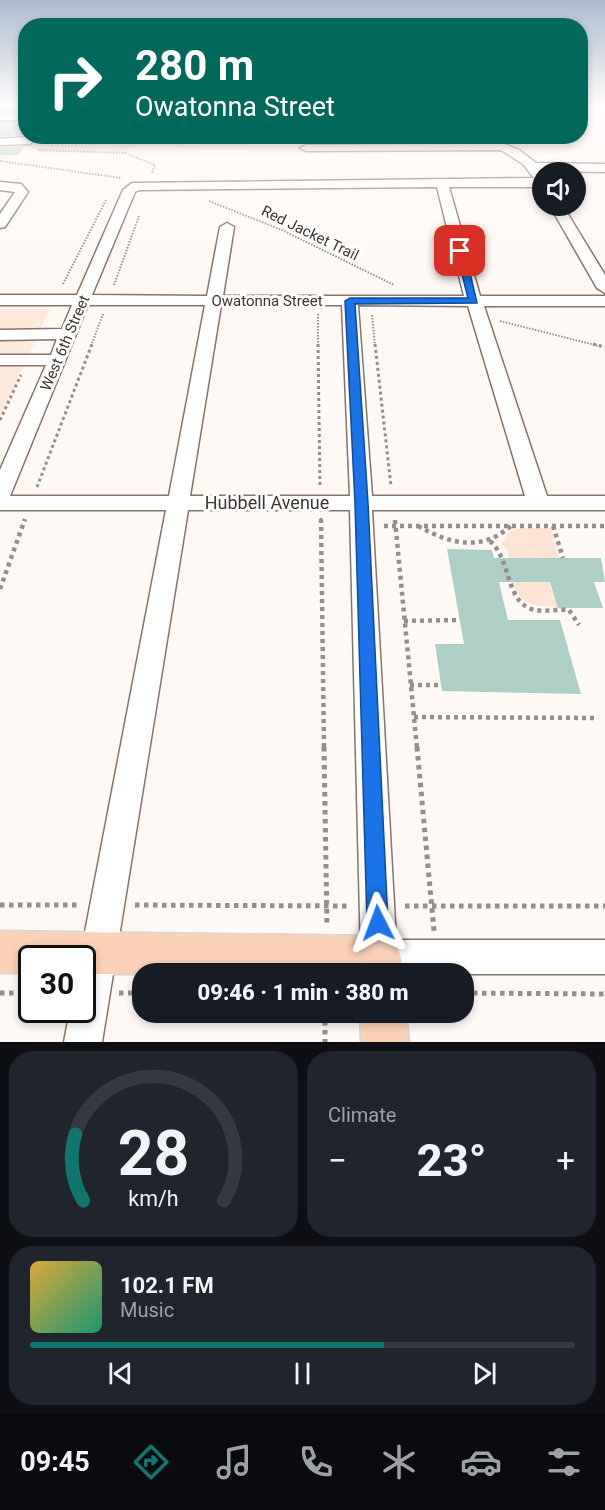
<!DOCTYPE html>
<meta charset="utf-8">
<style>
:root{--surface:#171b24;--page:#20242c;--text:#f1f3f6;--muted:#9ea1a6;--line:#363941;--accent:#0f766e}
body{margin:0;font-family:Roboto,sans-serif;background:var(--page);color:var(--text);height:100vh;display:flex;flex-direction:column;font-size:22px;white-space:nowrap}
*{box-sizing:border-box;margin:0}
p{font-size:20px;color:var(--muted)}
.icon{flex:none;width:33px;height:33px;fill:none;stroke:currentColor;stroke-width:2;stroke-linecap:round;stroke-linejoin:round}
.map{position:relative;height:1042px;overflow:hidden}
.sheet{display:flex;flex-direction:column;gap:9px;padding:9px;background:#0d0f14;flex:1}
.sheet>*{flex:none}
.guide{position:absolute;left:18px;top:18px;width:570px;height:126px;border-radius:24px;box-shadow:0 3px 9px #0003;background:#00695c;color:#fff;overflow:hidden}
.fabs{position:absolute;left:532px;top:162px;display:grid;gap:12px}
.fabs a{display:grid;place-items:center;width:54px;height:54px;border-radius:50%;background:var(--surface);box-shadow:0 3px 9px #0003;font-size:30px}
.speed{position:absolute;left:18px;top:945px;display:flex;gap:12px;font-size:30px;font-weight:700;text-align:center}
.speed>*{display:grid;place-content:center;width:78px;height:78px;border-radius:50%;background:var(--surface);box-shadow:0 3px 9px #0003;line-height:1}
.speed .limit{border:3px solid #111;border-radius:9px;background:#fff;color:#111}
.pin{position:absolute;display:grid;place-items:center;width:51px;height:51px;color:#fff;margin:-26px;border-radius:12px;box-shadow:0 3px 9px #0006}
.me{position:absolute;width:66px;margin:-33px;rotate:357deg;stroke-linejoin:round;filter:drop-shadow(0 0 4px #0008)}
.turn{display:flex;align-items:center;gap:21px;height:126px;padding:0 18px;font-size:27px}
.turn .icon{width:78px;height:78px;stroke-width:2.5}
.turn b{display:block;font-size:42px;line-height:51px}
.big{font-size:45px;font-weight:800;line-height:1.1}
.sheet .tile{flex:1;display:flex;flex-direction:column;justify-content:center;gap:9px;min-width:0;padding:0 21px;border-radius:24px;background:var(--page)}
.sheet .dial{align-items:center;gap:0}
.dial svg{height:156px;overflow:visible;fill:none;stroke:var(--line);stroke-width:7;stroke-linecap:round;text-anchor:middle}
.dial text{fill:var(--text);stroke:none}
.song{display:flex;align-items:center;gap:18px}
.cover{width:72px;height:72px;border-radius:9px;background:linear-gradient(135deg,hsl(40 70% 55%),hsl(160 70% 35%))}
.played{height:6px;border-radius:3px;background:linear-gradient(90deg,var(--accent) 65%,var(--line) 65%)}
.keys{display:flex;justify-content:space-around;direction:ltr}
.heat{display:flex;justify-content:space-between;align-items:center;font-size:33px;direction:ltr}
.sheet .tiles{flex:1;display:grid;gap:9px;grid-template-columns:1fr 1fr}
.tile:last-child{grid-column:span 2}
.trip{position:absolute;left:132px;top:963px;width:342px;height:60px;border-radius:24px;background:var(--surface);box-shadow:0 3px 9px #0003;font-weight:800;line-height:60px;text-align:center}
.dock{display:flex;height:96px;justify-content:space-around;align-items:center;background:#090b0e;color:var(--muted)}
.dock .icon{width:42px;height:42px}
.dock .on{color:var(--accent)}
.dock b{font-size:27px;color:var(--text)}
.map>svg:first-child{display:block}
</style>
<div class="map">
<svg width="605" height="1042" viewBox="0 0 605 1042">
<rect width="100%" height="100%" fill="#fff9f6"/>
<path fill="#fee9dd" d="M0 105H25L26 136H466L477 142 38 146 0 160Z
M0 309H50L0 416Z"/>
<path fill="#fee4d5" d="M520 528H551L559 558H525L550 582 558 607C507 607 518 589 507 549L501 544 509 532Z"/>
<path fill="#aecfc5" d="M0 105H26V112H0Z
M0 122H26V135L0 137Z
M25 146 18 155H0V147Z
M447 549 492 550 494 558H601L605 582H594L603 608H558L550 582H499L508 620H560L581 694 442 691 435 644H464Z"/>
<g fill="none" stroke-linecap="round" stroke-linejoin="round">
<g stroke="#8a7264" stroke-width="3">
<path id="minor" d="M0 114H26V120H0Z
M38 136 30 144 0 145V139Z
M490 138 519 150 536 163 605 164V172L542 171 543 187H449L480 296H605V306H484L547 496H605V510H372L396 940H605V974H379L367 969 361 957 350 510H188L102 1042H64L70 1010H82V958H80L166 510H0V470L46 365H0V355H51L57 339 0 340V330L62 329 72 305H0V295H77L123 190 132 183 534 178 523 164 501 150 306 151 300 148 306 145 486 144 484 141ZM437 187 464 296H223L234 227 227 223 220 227 207 296 92 295 135 192 139 190ZM88 305H205L169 496H10ZM221 305H342L350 496H190ZM358 305 468 306 525 496H372Z
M0 182 21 184 28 192 5 227 0 228V214L15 192 0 190Z
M550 206H563L605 275V293L597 288Z"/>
</g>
<g stroke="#d9d6d5" stroke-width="3">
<path id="major" d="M0 931 379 936 395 942 401 957 403 974H82V958H32V973H0Z
M360 1012H406L409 1042H361Z"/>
</g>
<path stroke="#978e89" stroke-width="2" stroke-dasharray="1.5 1.5" stroke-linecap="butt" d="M38 150 125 153 155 165 152 173
M0 161 121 178
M209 201 282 230 394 285
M63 284 106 200
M114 285 139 216
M318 314V346
M372 315 375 346
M500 321 599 346
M91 346 103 314"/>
<path stroke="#978e89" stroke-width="3" stroke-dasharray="3 3" stroke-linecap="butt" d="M318 344 320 487
M375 344 391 486
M593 344 605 347
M0 420 21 375
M37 487 92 344
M321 518V521"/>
<path stroke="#978e89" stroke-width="4.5" stroke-dasharray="4 4" stroke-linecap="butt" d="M321 519 324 748
M395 520 417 748
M384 526H605
M418 526C450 544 481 552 511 526
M553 526 563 558
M490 541C512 560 505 604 535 610 546 612 558 609 569 610L579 625
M0 589 25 519
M404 621 460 620
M410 685H441
M414 717 598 718"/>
<path stroke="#978e89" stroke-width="5" stroke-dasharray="4.5 4.5" stroke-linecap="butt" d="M324 747 327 925
M417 747 434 931
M0 905H79
M135 905 349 906
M405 906H605
M0 993H32
M119 993H142
M464 993 605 994
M325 1012V1042"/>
<use href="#minor" fill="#fff" fill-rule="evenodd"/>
<use href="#major" fill="#fbd1b8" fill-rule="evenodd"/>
</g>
<linearGradient id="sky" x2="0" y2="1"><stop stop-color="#adbbcf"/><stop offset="0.42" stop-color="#fffcfb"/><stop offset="1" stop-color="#fffcfb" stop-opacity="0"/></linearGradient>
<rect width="605" height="251" fill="url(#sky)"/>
<path fill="#1a73e8" stroke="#114b97" stroke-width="1.5" d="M460 248 465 251 477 303 355 304 368 503 388 923 385 930 378 932 370 930 367 923 355 503 345 301 350 298H468L456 251Z"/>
<g text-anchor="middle" stroke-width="6" stroke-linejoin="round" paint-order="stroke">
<g font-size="15" fill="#3f342e" stroke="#fff">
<text transform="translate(310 233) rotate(26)" y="5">Red Jacket Trail</text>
<text x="267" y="306">Owatonna Street</text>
<text transform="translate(65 343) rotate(-67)" y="5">West 6th Street</text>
</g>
<g font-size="18" fill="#3f342e" stroke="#fff">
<text x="267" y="509">Hubbell Avenue</text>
</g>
</g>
</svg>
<div class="fabs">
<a><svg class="icon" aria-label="sound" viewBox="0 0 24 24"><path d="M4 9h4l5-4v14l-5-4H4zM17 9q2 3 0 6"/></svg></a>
</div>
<div class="speed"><div class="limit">30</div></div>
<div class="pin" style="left:460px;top:251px;background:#d93025"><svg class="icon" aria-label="arrive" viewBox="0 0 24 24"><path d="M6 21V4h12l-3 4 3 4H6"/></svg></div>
<svg class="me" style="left:378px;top:923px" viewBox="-20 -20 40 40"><path d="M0-17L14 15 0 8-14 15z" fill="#1a73e8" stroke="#fff" stroke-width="4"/></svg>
<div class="trip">09:46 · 1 min · 380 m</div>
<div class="guide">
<div class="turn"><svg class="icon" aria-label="right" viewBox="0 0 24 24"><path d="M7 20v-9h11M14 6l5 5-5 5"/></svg><div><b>280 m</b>Owatonna Street</div></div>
</div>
</div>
<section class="sheet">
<div class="tiles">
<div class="tile dial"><svg viewBox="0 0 100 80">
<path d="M14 69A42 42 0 1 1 86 69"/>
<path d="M14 69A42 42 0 0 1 10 35" stroke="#0f766e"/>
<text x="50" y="56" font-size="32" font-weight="700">28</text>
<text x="50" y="72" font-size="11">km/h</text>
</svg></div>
<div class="tile"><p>Climate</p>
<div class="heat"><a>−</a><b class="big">23°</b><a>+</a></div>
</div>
<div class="tile">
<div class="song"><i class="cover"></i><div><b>102.1 FM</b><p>Music</p></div></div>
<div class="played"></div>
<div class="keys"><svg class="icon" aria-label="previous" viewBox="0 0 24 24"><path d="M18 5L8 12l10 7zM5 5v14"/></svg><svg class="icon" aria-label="pause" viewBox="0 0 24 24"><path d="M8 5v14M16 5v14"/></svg><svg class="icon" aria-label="next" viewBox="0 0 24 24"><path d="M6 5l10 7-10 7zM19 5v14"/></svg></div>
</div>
</div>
</section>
<nav class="dock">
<b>09:45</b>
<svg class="icon on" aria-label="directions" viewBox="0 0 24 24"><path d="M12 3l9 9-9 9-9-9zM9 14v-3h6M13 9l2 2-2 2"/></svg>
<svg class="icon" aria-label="music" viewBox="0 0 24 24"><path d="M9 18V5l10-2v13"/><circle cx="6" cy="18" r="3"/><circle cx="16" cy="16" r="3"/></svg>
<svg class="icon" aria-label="phone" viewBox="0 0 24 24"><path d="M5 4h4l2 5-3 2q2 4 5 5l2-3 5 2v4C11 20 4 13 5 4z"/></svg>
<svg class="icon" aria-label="climate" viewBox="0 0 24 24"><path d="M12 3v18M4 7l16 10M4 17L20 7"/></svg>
<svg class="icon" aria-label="car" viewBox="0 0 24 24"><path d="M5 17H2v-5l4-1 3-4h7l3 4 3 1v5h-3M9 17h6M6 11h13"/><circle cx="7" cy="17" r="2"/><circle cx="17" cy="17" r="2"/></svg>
<svg class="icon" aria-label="filters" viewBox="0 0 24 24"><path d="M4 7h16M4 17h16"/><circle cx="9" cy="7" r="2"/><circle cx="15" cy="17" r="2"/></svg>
</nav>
